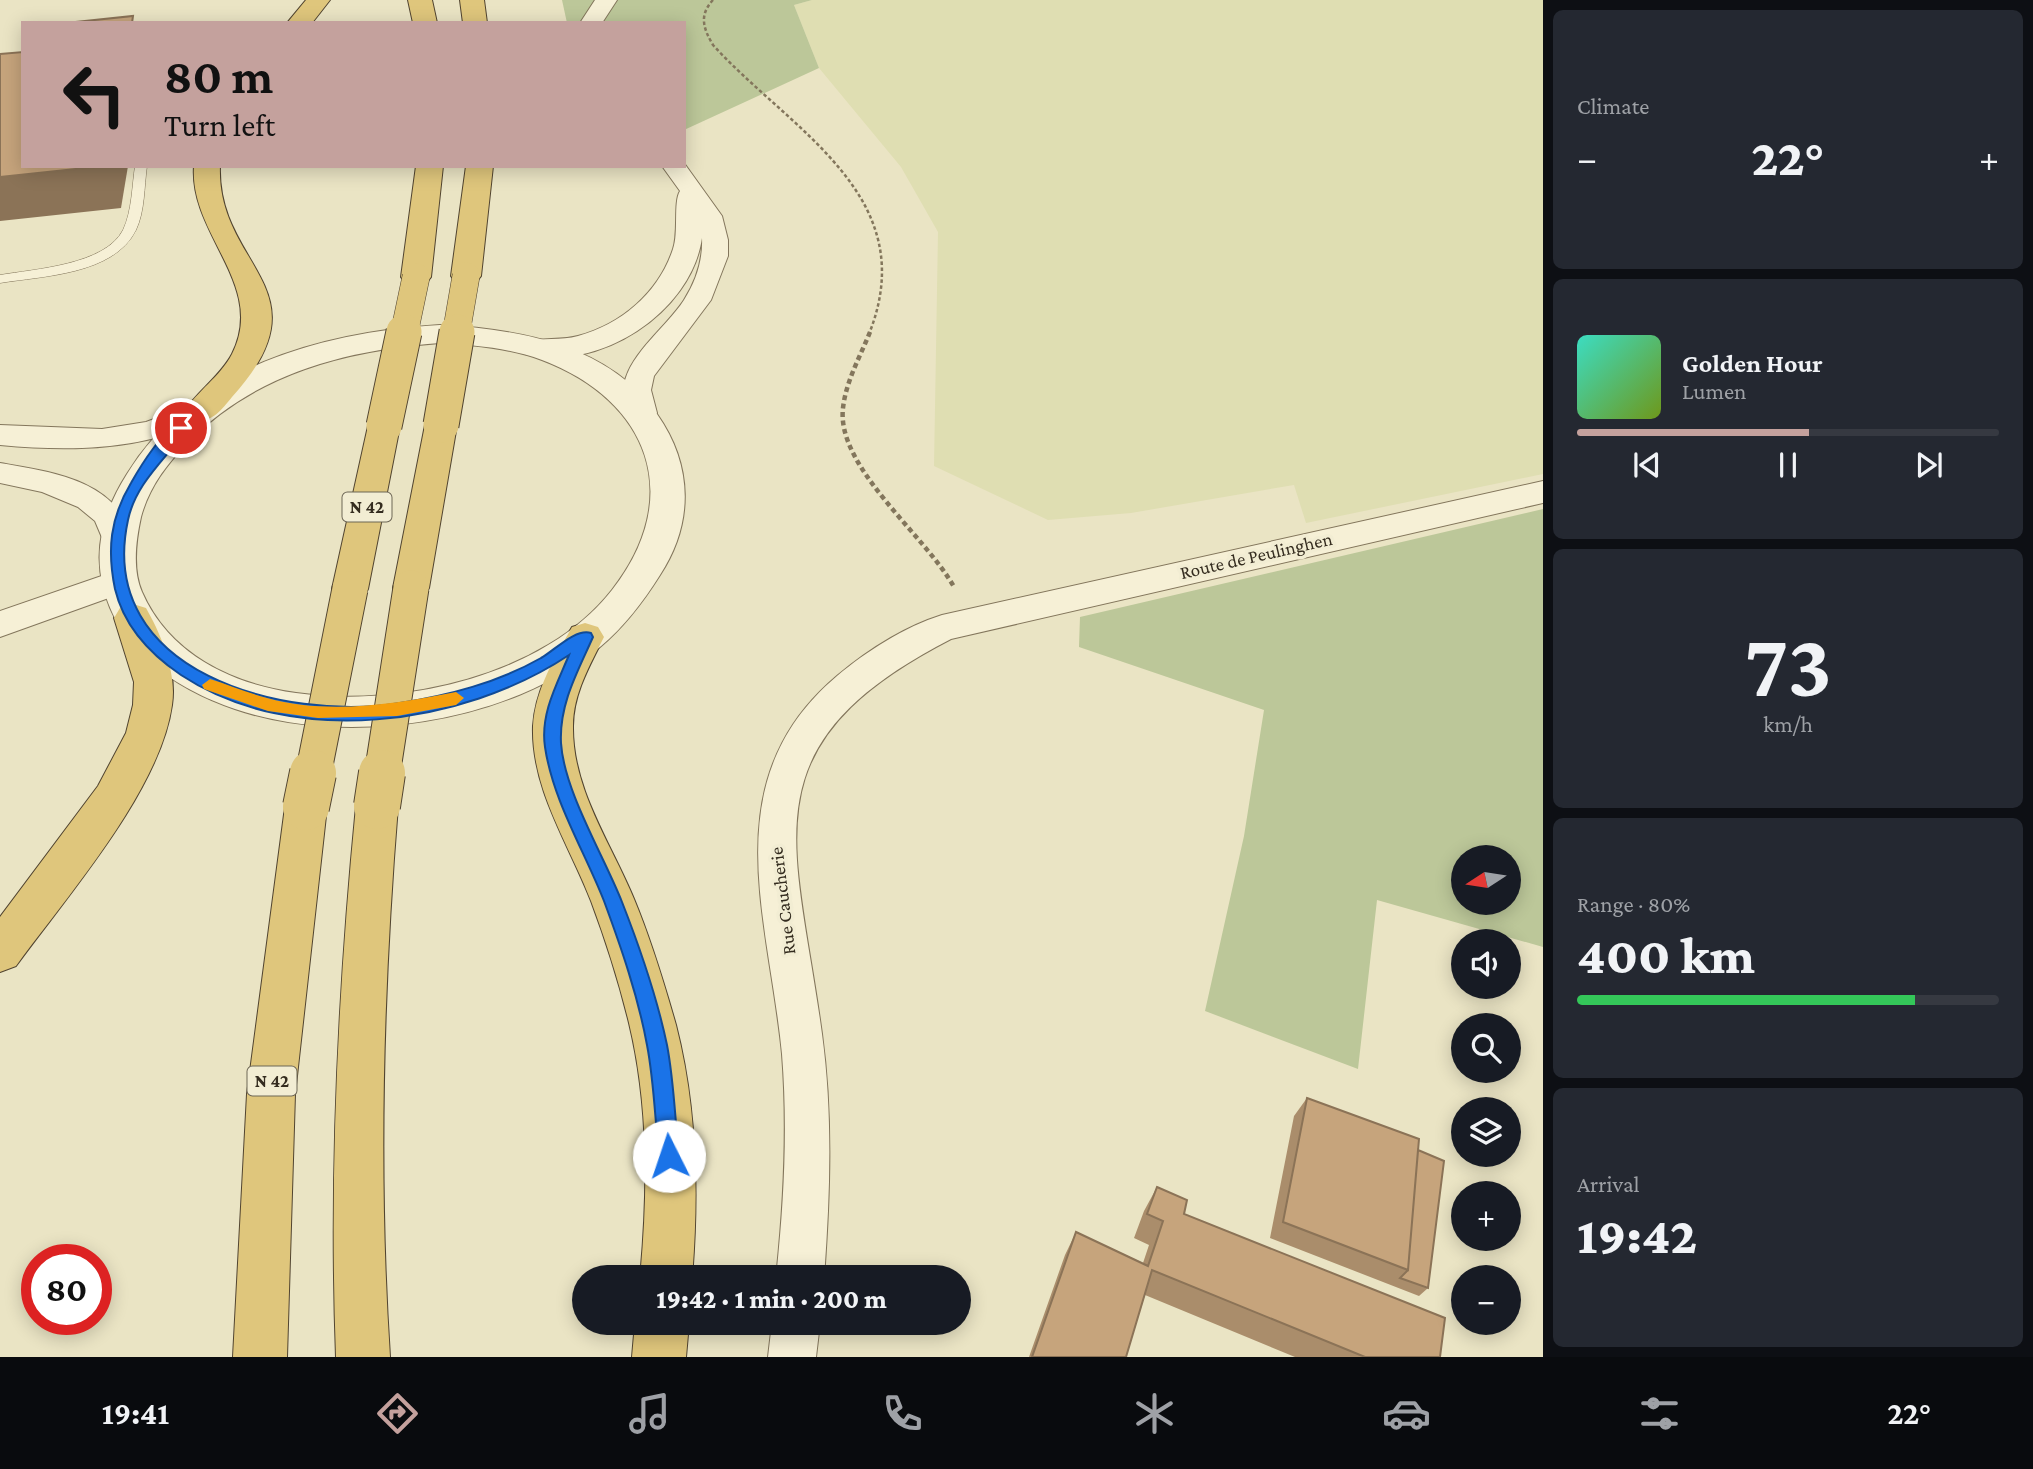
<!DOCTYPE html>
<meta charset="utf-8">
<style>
:root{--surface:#171b24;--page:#242831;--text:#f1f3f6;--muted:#9ea1a6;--line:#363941;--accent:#c4a19d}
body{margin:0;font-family:"Crimson Pro",serif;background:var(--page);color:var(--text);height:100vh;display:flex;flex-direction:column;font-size:26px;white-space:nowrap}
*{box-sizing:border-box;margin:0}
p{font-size:23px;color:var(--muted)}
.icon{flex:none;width:38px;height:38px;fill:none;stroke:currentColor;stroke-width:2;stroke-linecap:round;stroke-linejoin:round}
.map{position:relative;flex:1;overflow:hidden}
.side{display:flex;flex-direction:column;gap:10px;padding:10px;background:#0d0f14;width:490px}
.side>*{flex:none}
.hud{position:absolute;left:21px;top:21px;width:665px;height:147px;border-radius:0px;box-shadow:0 4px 18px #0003;background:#c4a19d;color:#111;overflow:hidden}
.needle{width:46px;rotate:258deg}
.tools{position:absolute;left:1451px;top:845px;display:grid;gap:14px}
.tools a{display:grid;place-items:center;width:70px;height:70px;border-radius:50%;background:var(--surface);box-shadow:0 4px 18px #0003;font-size:35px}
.speed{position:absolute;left:21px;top:1244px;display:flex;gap:14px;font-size:35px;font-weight:700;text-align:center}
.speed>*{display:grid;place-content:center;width:91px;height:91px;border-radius:50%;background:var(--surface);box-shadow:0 4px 18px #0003;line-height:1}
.speed .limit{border:10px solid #d22;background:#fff;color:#111}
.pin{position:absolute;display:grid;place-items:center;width:60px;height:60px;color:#fff;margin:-30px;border:4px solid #fff;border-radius:50%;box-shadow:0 2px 7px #0007}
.me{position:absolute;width:77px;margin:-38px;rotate:356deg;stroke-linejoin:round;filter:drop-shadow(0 0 5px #0008)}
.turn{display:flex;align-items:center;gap:24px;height:147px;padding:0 28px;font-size:32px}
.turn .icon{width:91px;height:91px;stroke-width:2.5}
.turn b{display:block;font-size:49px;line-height:60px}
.big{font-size:52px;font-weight:800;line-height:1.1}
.side .widget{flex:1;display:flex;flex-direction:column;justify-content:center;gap:10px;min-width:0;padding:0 24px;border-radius:10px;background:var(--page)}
.side .dial{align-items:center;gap:0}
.dial b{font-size:91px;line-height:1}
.song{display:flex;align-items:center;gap:21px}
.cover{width:84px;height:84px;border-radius:10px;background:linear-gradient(135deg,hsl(170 70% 55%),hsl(80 70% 35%))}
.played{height:7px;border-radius:4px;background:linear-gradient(90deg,var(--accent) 55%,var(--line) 55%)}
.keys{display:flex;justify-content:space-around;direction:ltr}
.heat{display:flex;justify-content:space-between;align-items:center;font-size:38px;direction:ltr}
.charge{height:10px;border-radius:5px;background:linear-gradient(90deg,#34c759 80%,var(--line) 0)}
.trip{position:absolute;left:572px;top:1265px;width:399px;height:70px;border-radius:35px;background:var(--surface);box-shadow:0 4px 18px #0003;font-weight:800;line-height:70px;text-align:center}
.tabs{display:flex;height:112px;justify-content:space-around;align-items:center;background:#090b0e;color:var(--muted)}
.tabs .icon{width:49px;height:49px}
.tabs .active{color:var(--accent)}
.tabs b{font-size:32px;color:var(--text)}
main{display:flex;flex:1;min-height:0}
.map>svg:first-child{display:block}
</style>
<main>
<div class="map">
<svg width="1543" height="1357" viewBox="0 0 1543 1357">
<rect width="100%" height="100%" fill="#eae4c4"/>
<path fill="#dfdeb2" d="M812 0H1543V474L1306 523 1294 485 1131 513 1048 520 934 466 938 232 901 167 819 68 794 5Z"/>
<path fill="#bcc799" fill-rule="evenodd" d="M562 0H812L794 5 819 68 684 130V23H567Z
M1543 509V947L1377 900 1358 1069 1205 1011 1244 836 1264 710 1079 647 1080 617ZM1463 858H1508V903H1463Z"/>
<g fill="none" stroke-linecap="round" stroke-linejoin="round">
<g stroke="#83765c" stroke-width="1">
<path id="service" d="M135 166H147C144 187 145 211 136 230 114 275 42 276 0 283V275C35 269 105 265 123 230 132 211 132 186 135 166Z"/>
</g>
<g stroke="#83765c" stroke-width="2">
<path id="minor" d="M595 0H617L602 23H580Z
M684 163 722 216 728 240V256L711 300 654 376 651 390 657 413 652 420 642 423 632 420C601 372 661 336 684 300 696 281 703 260 702 238 691 313 598 373 525 354L521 348 525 342C542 337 561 341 578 336 622 324 659 292 673 249 679 233 673 202 680 191L662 166H684Z
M200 402 210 405 215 412 210 419C141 450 75 452 0 445V425L102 429 146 422Z
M0 463C52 472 117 480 133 539L128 547 117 550 106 547 95 521 78 507 42 492 0 483Z
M1543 481V503L951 639C743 746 796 840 822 1034 833 1115 830 1196 824 1278H776C784 1203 788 1129 782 1054 769 918 713 781 837 676 867 651 904 627 942 615Z
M119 570 131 574 136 582 131 590 0 637V611Z
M772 1323H820L816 1357H768Z"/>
</g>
<g stroke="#83765c" stroke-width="2">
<path id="tertiary" d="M440 325C519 329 609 345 657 414 693 465 694 523 660 575 643 602 625 626 600 647 509 724 345 747 235 709 176 689 118 650 103 586 93 546 106 507 127 474 193 367 322 332 440 325ZM440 343C474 345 510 348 542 360 650 401 685 497 612 590 544 677 400 708 296 693 231 684 169 654 142 592 132 569 136 540 141 517 149 487 167 464 188 442 256 373 346 350 440 343Z"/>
</g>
<g stroke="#514430" stroke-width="2">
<path id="trunk" d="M306 0H330L312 23H287Z
M408 0H432L437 23H413Z
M460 0H484L487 23H463Z
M194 166H220C216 267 330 289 232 397 219 413 210 425 189 419L184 412C197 391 220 377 232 354 267 285 189 235 194 166Z
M416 166H443L431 277 426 283 416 286 406 283 401 277Z
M466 166H493L481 276 476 282 466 285 456 282 451 276Z
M441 414 453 417 457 425 429 588 424 597 411 601 398 597 393 588 425 425 429 417Z
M384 415 396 418 400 426 368 589 363 598 350 602 337 598 332 589 368 426 372 418Z
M133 604 146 608C162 636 177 673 172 705 160 791 66 897 16 966L0 972V917L98 786 126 733 133 705 134 682 114 618 120 608Z
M585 623 598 627 604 637C590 665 573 694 573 726 572 789 611 843 634 899 651 940 664 983 676 1025 697 1107 699 1193 692 1278H640C648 1193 649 1106 629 1023 619 982 606 941 591 901 569 844 531 789 533 726 535 690 555 657 572 627Z
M377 789 392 794 398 806C383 990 378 1173 390 1357H336C329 1172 338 990 356 806L362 794Z
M306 790 321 795 327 807 295 1094 287 1357H233L247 1094 285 807 291 795Z
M635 1323H689L686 1357H632Z"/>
</g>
<path stroke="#83765c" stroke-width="2.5" stroke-dasharray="3.5 2.5" stroke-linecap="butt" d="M713 0C699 15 703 28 713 45 791 131 924 196 869 334"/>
<path stroke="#83765c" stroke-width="4.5" stroke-dasharray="5 3.5" stroke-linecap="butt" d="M870 332C860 357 846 381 843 408 836 467 925 535 954 587"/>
<use href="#service" fill="#f6f0d6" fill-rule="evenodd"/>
<use href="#minor" fill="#f6f0d6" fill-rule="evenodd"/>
<use href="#tertiary" fill="#f6f0d6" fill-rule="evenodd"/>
<use href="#trunk" fill="#dfc67c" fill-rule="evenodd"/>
<g stroke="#514430" stroke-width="28" stroke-linecap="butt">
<path id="trunk-bridge-far2" d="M404 334 416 277
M456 334 466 276"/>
</g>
<g stroke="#514430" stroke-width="37" stroke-linecap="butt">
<path id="trunk-bridge-far1" d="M441 425 457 332
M384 426 404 332
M313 775 350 589
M382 775 411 588"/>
</g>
<g stroke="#514430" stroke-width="48" stroke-linecap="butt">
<path id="trunk-bridge" d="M377 806 382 773
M306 807 313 773"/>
</g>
<use href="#trunk-bridge-far2" stroke="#dfc67c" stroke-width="27"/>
<use href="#trunk-bridge-far1" stroke="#dfc67c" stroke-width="35"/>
<use href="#trunk-bridge" stroke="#dfc67c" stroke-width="46"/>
</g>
<path fill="#aa8d6b" d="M1307 1098 1418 1150 1428 1288 1419 1296 1270 1238 1294 1116Z
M1157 1187 1184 1214 1440 1357H1295L1145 1295 1126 1357H1029L1065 1255 1076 1232 1143 1263 1149 1245 1134 1238 1144 1211Z"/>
<path fill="#8b7357" d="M104 166H128L121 208 0 221V177Z"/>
<path fill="#c6a47c" stroke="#8b7357" stroke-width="2" d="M133 16 132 23H66Z
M23 52V166H104L0 177V54Z
M1307 1098 1419 1139 1408 1270 1283 1222Z
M1418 1150 1444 1161 1428 1288 1400 1278 1408 1270Z
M1157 1187 1187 1200 1184 1214 1445 1318 1440 1357H1365L1152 1270 1126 1357H1032L1076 1232 1148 1266 1163 1221 1147 1214Z"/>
<path fill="#1a73e8" stroke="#114b97" stroke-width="2" d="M181 423 188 428C167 458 136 482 128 520 95 672 284 722 400 703 449 695 497 683 541 658 554 651 575 628 591 633L593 637C578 671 559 704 561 743 564 791 604 856 622 902 640 948 657 997 667 1045 674 1081 675 1120 679 1156L676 1163 669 1166 662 1163 659 1156C655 1120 654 1081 647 1045 638 996 621 947 604 901 584 850 553 801 545 747 540 714 557 684 569 655 462 726 293 749 181 675 150 654 124 627 115 589 107 550 110 518 131 483 140 467 163 429 181 423Z"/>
<path fill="#f59e0b" d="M210 679C229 685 248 693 267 698 328 715 395 704 456 692L464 698 456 705 397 716 318 718 268 711 204 689 202 685Z"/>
<g text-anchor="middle" stroke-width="7" stroke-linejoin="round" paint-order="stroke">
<g fill="#f2edd3" stroke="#6d6655" stroke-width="2">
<rect x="342.5" y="492.5" width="49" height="29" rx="5"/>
<rect x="247.5" y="1066.5" width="49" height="29" rx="5"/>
</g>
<g font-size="18" font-weight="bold" fill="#342c1f">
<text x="367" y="513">N 42</text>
<text x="272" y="1087">N 42</text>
</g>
<g font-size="19" fill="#342c1f" stroke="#f2edd3">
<text transform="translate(1256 555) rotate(-13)" y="7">Route de Peulinghen</text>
<text transform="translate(782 901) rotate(-97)" y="7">Rue Caucherie</text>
</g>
</g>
</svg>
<div class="tools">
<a><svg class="needle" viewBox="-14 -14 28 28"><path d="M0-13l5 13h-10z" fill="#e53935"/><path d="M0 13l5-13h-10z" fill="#9ea1a6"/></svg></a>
<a><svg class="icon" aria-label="sound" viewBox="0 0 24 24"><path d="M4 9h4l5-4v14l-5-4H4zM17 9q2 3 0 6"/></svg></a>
<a><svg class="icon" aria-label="search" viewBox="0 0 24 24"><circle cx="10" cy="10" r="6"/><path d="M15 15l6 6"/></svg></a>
<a><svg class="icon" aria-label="layers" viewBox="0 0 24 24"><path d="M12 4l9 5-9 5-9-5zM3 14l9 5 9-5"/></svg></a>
<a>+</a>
<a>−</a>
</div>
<div class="speed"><div class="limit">80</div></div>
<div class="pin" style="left:181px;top:428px;background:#d93025"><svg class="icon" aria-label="arrive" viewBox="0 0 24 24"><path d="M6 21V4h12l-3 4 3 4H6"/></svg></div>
<svg class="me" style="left:669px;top:1156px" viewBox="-20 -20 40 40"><circle r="19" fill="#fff"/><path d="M0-13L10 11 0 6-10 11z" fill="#1a73e8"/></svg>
<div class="trip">19:42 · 1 min · 200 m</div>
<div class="hud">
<div class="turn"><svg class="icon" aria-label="left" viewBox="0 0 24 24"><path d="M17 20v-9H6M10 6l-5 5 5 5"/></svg><div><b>80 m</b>Turn left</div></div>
</div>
</div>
<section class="side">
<div class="widget"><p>Climate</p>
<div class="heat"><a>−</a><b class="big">22°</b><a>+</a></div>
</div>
<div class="widget">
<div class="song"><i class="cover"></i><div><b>Golden Hour</b><p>Lumen</p></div></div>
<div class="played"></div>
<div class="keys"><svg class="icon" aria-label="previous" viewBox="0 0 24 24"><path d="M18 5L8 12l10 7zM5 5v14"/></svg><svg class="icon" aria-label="pause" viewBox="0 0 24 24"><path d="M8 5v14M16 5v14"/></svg><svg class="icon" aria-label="next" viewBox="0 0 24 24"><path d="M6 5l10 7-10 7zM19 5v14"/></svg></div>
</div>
<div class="widget dial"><b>73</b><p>km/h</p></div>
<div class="widget"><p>Range · 80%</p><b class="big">400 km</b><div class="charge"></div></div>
<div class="widget"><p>Arrival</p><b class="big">19:42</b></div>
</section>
</main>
<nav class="tabs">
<b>19:41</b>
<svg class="icon active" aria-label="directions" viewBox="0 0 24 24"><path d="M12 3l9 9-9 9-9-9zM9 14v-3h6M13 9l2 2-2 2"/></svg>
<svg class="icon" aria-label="music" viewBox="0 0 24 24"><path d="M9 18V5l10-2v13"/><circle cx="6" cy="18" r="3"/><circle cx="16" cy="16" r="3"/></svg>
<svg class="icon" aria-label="phone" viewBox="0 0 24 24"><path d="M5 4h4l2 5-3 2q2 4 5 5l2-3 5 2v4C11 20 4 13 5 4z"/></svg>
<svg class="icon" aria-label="climate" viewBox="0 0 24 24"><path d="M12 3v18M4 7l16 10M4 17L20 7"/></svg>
<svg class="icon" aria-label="car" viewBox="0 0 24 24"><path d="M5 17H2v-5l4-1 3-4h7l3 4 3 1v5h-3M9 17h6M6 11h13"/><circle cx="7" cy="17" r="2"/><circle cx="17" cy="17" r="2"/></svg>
<svg class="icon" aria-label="filters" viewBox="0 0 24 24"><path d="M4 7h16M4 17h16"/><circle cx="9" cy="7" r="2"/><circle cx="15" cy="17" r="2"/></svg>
<b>22°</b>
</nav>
